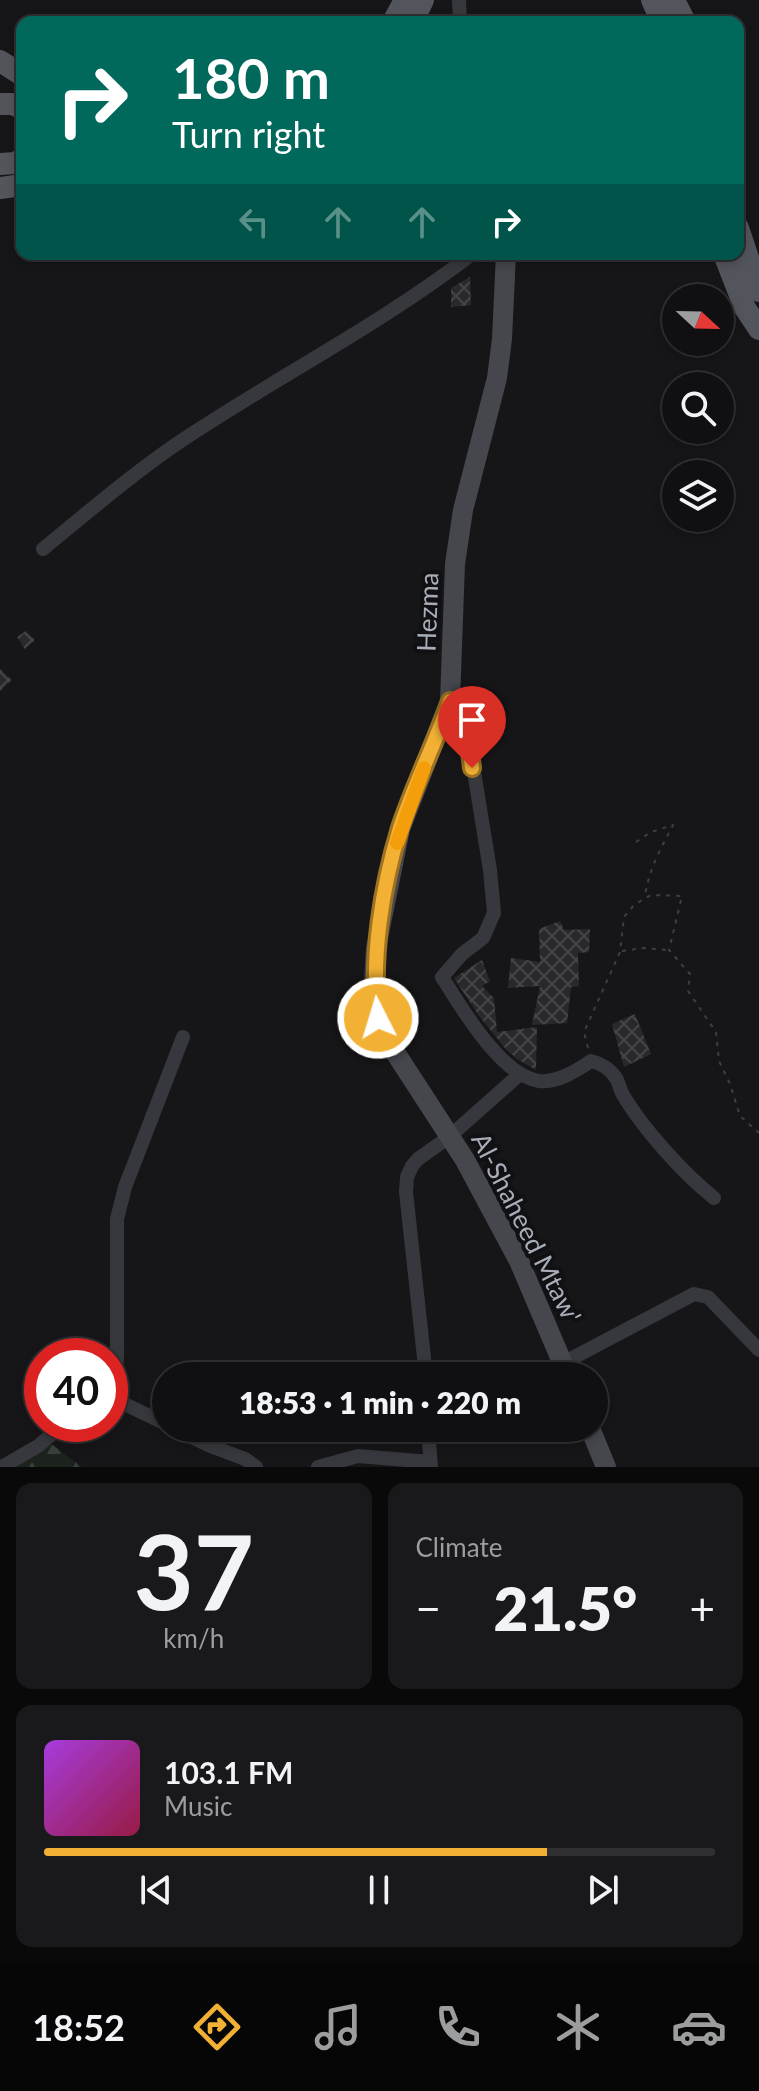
<!DOCTYPE html>
<meta charset="utf-8">
<style>
:root{--surface:#101012;--page:#19191b;--text:#f1f3f6;--muted:#9c9d9f;--line:#303032;--accent:#f2b134}
body{margin:0;font-family:Lato,sans-serif;background:var(--page);color:var(--text);height:100vh;display:flex;flex-direction:column;font-size:30px;white-space:nowrap}
*{box-sizing:border-box;margin:0}
p{font-size:26px;color:var(--muted)}
.icon{flex:none;width:44px;height:44px;fill:none;stroke:currentColor;stroke-width:2;stroke-linecap:round;stroke-linejoin:round}
.map{position:relative;height:1467px;overflow:hidden}
.details{display:flex;flex-direction:column;gap:16px;padding:16px;background:#09090a;flex:1}
.details>*{flex:none}
.guide{position:absolute;left:16px;top:16px;width:728px;height:244px;border-radius:16px;box-shadow:0 4px 12px #0003,0 0 0 2px var(--line);background:#00695c;color:#fff;overflow:hidden}
.needle{width:52px;rotate:112deg}
.buttons{position:absolute;left:662px;top:284px;display:grid;gap:16px}
.buttons a{display:grid;place-items:center;width:72px;height:72px;border-radius:50%;background:var(--surface);box-shadow:0 4px 12px #0003,0 0 0 2px var(--line);font-size:40px}
.speed{position:absolute;left:24px;top:1338px;display:flex;gap:16px;font-size:40px;font-weight:700;text-align:center}
.speed>*{display:grid;place-content:center;width:104px;height:104px;border-radius:50%;background:var(--surface);box-shadow:0 4px 12px #0003,0 0 0 2px var(--line);line-height:1}
.speed .limit{border:12px solid #d22;background:#fff;color:#111}
.pin{position:absolute;display:grid;place-items:center;width:68px;height:68px;color:#fff;margin:-82px -34px;border-radius:50% 50% 50% 0;rotate:-45deg;box-shadow:0 0 8px #0007}
.pin .icon{rotate:45deg}
.me{position:absolute;width:88px;margin:-44px;rotate:355deg;stroke-linejoin:round;filter:drop-shadow(0 0 6px #0008)}
.turn{display:flex;align-items:center;gap:28px;height:168px;padding:0 24px;font-size:36px}
.turn .icon{width:104px;height:104px;stroke-width:2.5}
.turn b{display:block;font-size:56px;line-height:68px}
.lanes{display:flex;align-items:center;height:76px;padding:0 24px;background:#0003;justify-content:center;gap:40px;direction:ltr}
.lanes .off{opacity:.35}
.big{font-size:60px;font-weight:800;line-height:1.1}
.details .widget{flex:1;display:flex;flex-direction:column;justify-content:center;gap:12px;min-width:0;padding:0 28px;border-radius:16px;background:var(--page)}
.details .dial{align-items:center;gap:0}
.dial b{font-size:104px;line-height:1}
.song{display:flex;align-items:center;gap:24px}
.cover{width:96px;height:96px;border-radius:12px;background:linear-gradient(135deg,hsl(280 70% 55%),hsl(340 70% 35%))}
.played{height:8px;border-radius:4px;background:linear-gradient(90deg,var(--accent) 75%,var(--line) 75%)}
.keys{display:flex;justify-content:space-around;direction:ltr}
.heat{display:flex;justify-content:space-between;align-items:center;font-size:44px;direction:ltr}
.details .tiles{flex:1;display:grid;gap:16px;grid-template-columns:1fr 1fr}
.widget:last-child{grid-column:span 2}
.trip{position:absolute;left:152px;top:1362px;width:456px;height:80px;border-radius:40px;background:var(--surface);box-shadow:0 4px 12px #0003,0 0 0 2px var(--line);font-weight:800;line-height:80px;text-align:center}
.tab-bar{display:flex;height:128px;justify-content:space-around;align-items:center;background:#060607;color:var(--muted)}
.tab-bar .icon{width:56px;height:56px}
.tab-bar .selected{color:var(--accent)}
.tab-bar b{font-size:36px;color:var(--text)}
.map>svg:first-child{display:block}
</style>
<div class="map">
<svg width="759" height="1467" viewBox="0 0 759 1467">
<defs>
<pattern id="forest-firs" width="22" height="20" patternUnits="userSpaceOnUse" patternTransform="scale(2)"><rect width="22" height="20" fill="#1c231d"/><path d="M5 1l3.5 6h-7zM16 11l3.5 6h-7z" fill="#3a403c"/></pattern>
<pattern id="building-cross-hatch" width="8" height="8" patternUnits="userSpaceOnUse" patternTransform="scale(2)"><rect width="8" height="8" fill="#29292c"/><path d="M0 0l8 8M0 8l8-8" fill="none" stroke="#454548"/></pattern>
</defs>
<rect width="100%" height="100%" fill="#161618"/>
<path fill="url(#forest-firs)" d="M46 1440 82 1467H2Z"/>
<path fill="url(#building-cross-hatch)" d="M470 277 471 305 451 307V288Z
M26 631 35 640 25 649 17 637Z
M0 669 12 680 0 691Z
M560 921 564 930 590 929 589 952 578 953 579 986 571 987 567 1023 532 1025 540 986 508 988 511 958 540 962 539 929Z
M482 960 490 981 482 986 494 998 497 1032 537 1027 536 1070 517 1059 504 1047 479 1016 454 978Z
M635 1014 651 1054 624 1067 612 1024Z"/>
<g fill="none" stroke-linecap="round" stroke-linejoin="round">
<path stroke="#3d3f44" stroke-width="2" stroke-dasharray="4 6" stroke-linecap="butt" d="M636 842 651 832 673 825C661 848 648 871 645 897
M622 951 644 948 667 950
M588 1048 584 1032 620 952 624 917 634 905 651 895 682 896 669 950 690 974 688 991 716 1032 719 1061 730 1084 740 1116 759 1133"/>
<path stroke="#37383d" stroke-width="14" d="M459 0 460 22
M43 549C87 513 131 475 178 443 275 378 380 325 472 254
M450 701 468 735 490 870 494 913 483 938 462 954 442 977C461 1007 501 1076 539 1081 557 1083 576 1071 591 1061 600 1063 610 1069 616 1078 619 1083 620 1090 623 1095 644 1130 683 1173 714 1198
M563 1363 694 1294 708 1297 759 1350
M426 1376 406 1192 407 1177 412 1166 418 1159 449 1137 519 1075
M110 1397 166 1424
M113 1398 117 1359V1219L125 1187 183 1037
M173 1428 208 1445 245 1459 256 1467
M428 1428 431 1467
M2 1467 38 1446 64 1424
M318 1467 358 1456 430 1462"/>
<path stroke="#45474d" stroke-width="20" d="M506 254 502 339 497 378 463 510 455 564 450 701 400 829 376 948 374 982 378 1018 391 1046 465 1160 519 1261 568 1376
M590 1428 606 1467"/>
<path stroke="#53555c" stroke-width="22" d="M652 0 662 22
M674 0 685 22
M393 22 405 0
M412 22 423 0
M0 61 22 75
M0 104H12L22 108
M0 164 15 163 22 159
M0 188 22 185
M738 228 759 291
M724 254 745 308 759 329"/>
</g>
<g fill="none" stroke-linecap="round" stroke-linejoin="round">
<g stroke="#9d7322" stroke-width="20">
<path id="route" d="M378 1018C371 957 382 887 400 828 414 785 435 744 450 701L468 735 472 768"/>
</g>
<use href="#route" stroke="#f2b134" stroke-width="14"/>
<path stroke="#f59e0b" stroke-width="14" d="M397 843 424 768"/>
</g>
<g text-anchor="middle" stroke-width="8" stroke-linejoin="round" paint-order="stroke">
<g font-size="26" fill="#a8adb8" stroke="#111113">
<text transform="translate(428 612) rotate(-88)" y="9">Hezma</text>
<text transform="translate(526 1228) rotate(63)" y="9">Al-Shaheed Mtaw'</text>
</g>
</g>
</svg>
<div class="buttons">
<a><svg class="needle" viewBox="-14 -14 28 28"><path d="M0-13l5 13h-10z" fill="#e53935"/><path d="M0 13l5-13h-10z" fill="#9c9d9f"/></svg></a>
<a><svg class="icon" aria-label="search" viewBox="0 0 24 24"><circle cx="10" cy="10" r="6"/><path d="M15 15l6 6"/></svg></a>
<a><svg class="icon" aria-label="layers" viewBox="0 0 24 24"><path d="M12 4l9 5-9 5-9-5zM3 14l9 5 9-5"/></svg></a>
</div>
<div class="speed"><div class="limit">40</div></div>
<div class="pin" style="left:472px;top:768px;background:#d93025"><svg class="icon" aria-label="arrive" viewBox="0 0 24 24"><path d="M6 21V4h12l-3 4 3 4H6"/></svg></div>
<svg class="me" style="left:378px;top:1018px" viewBox="-20 -20 40 40"><circle r="17" fill="#f2b134" stroke="#fff" stroke-width="3"/><path d="M0-11L8 9 0 5-8 9z" fill="#fff"/></svg>
<div class="trip">18:53 · 1 min · 220 m</div>
<div class="guide">
<div class="turn"><svg class="icon" aria-label="right" viewBox="0 0 24 24"><path d="M7 20v-9h11M14 6l5 5-5 5"/></svg><div><b>180 m</b>Turn right</div></div>
<div class="lanes"><svg class="icon off" aria-label="left" viewBox="0 0 24 24"><path d="M17 20v-9H6M10 6l-5 5 5 5"/></svg><svg class="icon off" aria-label="ahead" viewBox="0 0 24 24"><path d="M12 20V5M6 11l6-6 6 6"/></svg><svg class="icon off" aria-label="ahead" viewBox="0 0 24 24"><path d="M12 20V5M6 11l6-6 6 6"/></svg><svg class="icon" aria-label="right" viewBox="0 0 24 24"><path d="M7 20v-9h11M14 6l5 5-5 5"/></svg></div>
</div>
</div>
<section class="details">
<div class="tiles">
<div class="widget dial"><b>37</b><p>km/h</p></div>
<div class="widget"><p>Climate</p>
<div class="heat"><a>−</a><b class="big">21.5°</b><a>+</a></div>
</div>
<div class="widget">
<div class="song"><i class="cover"></i><div><b>103.1 FM</b><p>Music</p></div></div>
<div class="played"></div>
<div class="keys"><svg class="icon" aria-label="previous" viewBox="0 0 24 24"><path d="M18 5L8 12l10 7zM5 5v14"/></svg><svg class="icon" aria-label="pause" viewBox="0 0 24 24"><path d="M8 5v14M16 5v14"/></svg><svg class="icon" aria-label="next" viewBox="0 0 24 24"><path d="M6 5l10 7-10 7zM19 5v14"/></svg></div>
</div>
</div>
</section>
<nav class="tab-bar">
<b>18:52</b>
<svg class="icon selected" aria-label="directions" viewBox="0 0 24 24"><path d="M12 3l9 9-9 9-9-9zM9 14v-3h6M13 9l2 2-2 2"/></svg>
<svg class="icon" aria-label="music" viewBox="0 0 24 24"><path d="M9 18V5l10-2v13"/><circle cx="6" cy="18" r="3"/><circle cx="16" cy="16" r="3"/></svg>
<svg class="icon" aria-label="phone" viewBox="0 0 24 24"><path d="M5 4h4l2 5-3 2q2 4 5 5l2-3 5 2v4C11 20 4 13 5 4z"/></svg>
<svg class="icon" aria-label="climate" viewBox="0 0 24 24"><path d="M12 3v18M4 7l16 10M4 17L20 7"/></svg>
<svg class="icon" aria-label="car" viewBox="0 0 24 24"><path d="M5 17H2v-5l4-1 3-4h7l3 4 3 1v5h-3M9 17h6M6 11h13"/><circle cx="7" cy="17" r="2"/><circle cx="17" cy="17" r="2"/></svg>
</nav>
